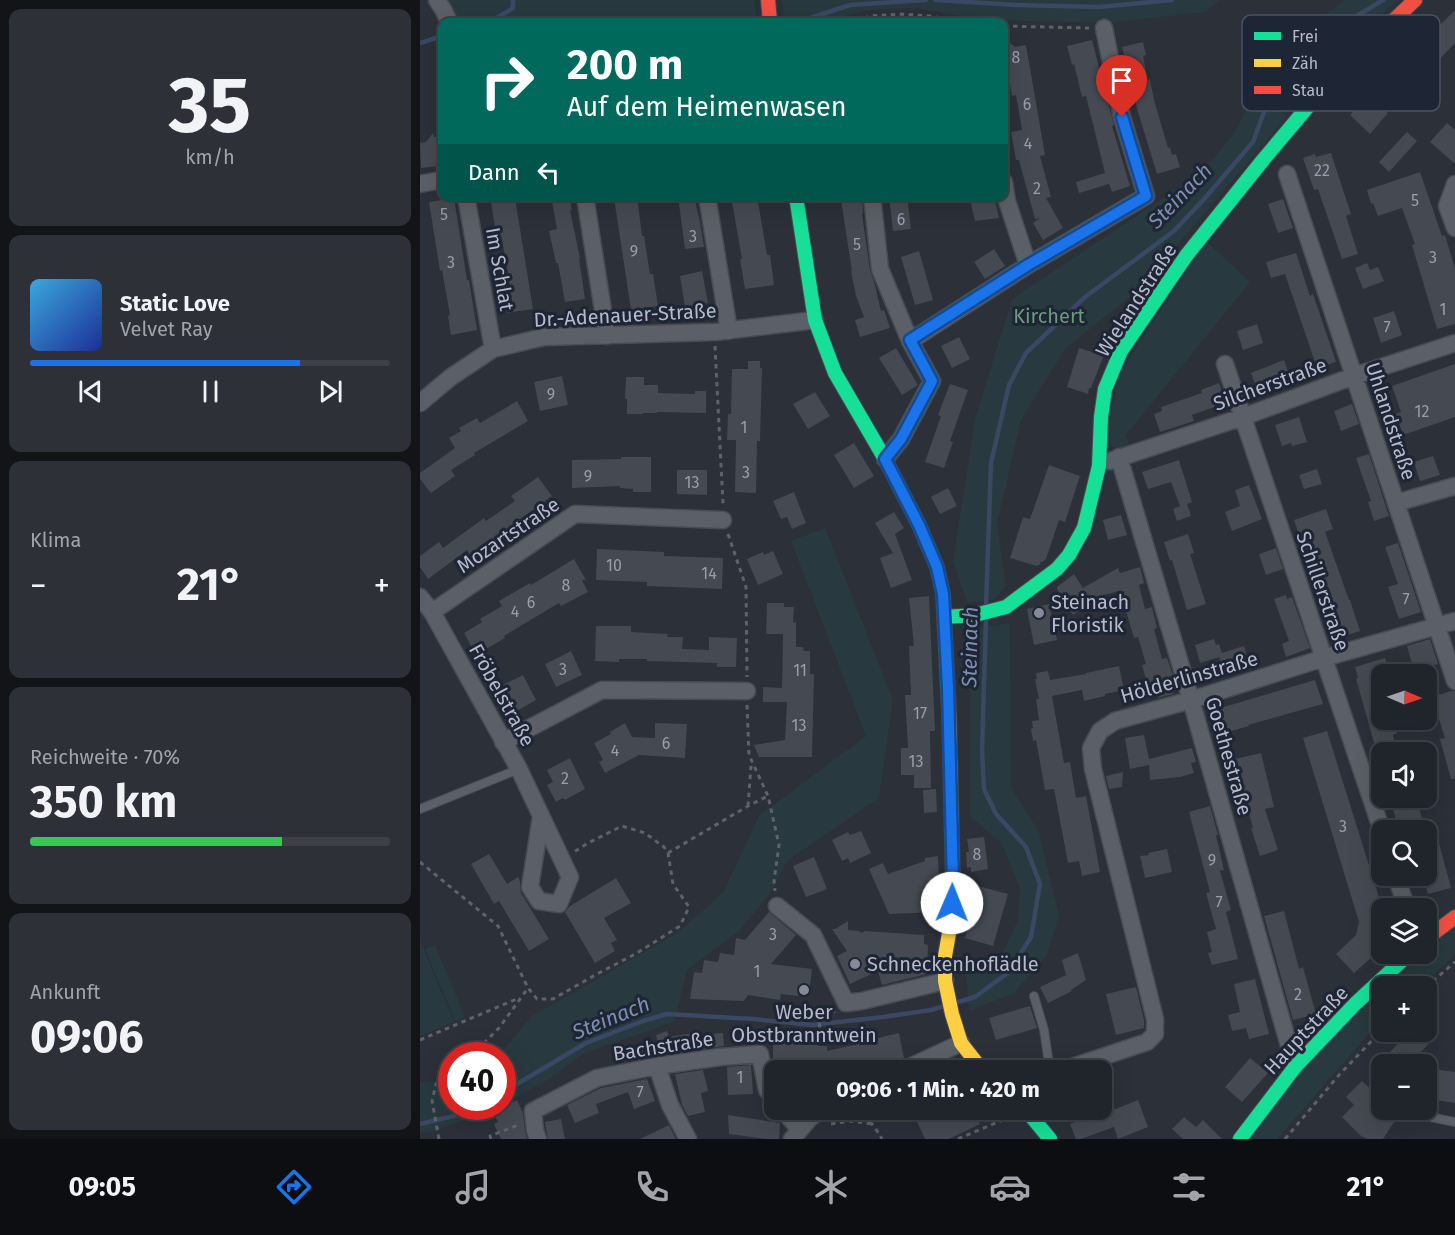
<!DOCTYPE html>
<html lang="de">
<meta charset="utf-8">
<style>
:root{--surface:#20242b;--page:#2d3037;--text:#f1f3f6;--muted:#a2a4a9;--line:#3d4147;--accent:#1a73e8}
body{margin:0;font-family:"Fira Sans",sans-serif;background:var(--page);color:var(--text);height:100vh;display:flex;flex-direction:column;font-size:22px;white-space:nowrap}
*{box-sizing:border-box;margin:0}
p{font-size:20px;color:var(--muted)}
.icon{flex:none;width:33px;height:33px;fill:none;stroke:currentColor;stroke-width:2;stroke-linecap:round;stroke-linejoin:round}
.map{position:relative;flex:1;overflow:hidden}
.details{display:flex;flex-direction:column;gap:9px;padding:9px;background:#121418;width:420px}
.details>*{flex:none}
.hud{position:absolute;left:18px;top:18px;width:570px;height:183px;border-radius:12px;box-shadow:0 6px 24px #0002,0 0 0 2px var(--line);background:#00695c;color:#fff;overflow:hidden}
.needle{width:39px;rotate:92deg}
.fabs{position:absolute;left:951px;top:664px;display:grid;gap:12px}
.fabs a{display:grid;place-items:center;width:66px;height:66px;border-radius:12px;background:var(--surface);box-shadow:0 6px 24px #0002,0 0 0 2px var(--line);font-size:30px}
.speed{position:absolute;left:18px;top:1042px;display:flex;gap:12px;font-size:30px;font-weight:700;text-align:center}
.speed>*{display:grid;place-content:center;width:78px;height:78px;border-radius:50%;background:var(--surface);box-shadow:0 6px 24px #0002,0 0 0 2px var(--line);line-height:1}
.speed .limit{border:9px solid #d22;background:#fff;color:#111}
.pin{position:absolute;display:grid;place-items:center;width:51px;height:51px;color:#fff;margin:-62px -26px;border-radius:50% 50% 50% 0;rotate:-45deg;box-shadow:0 0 6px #0007}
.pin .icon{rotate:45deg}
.me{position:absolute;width:66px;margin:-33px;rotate:1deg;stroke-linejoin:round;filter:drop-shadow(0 0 4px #0008)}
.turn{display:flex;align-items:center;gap:21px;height:126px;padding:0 30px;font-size:27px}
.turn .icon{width:78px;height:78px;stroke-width:2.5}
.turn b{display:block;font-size:42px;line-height:51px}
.then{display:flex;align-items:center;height:57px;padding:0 30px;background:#0003;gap:12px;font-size:22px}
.big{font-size:45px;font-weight:700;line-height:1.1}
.details .tile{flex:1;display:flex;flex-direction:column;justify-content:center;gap:9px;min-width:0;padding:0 21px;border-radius:12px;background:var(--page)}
.details .dial{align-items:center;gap:0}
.dial b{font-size:78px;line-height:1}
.song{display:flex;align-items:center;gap:18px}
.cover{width:72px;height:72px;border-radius:9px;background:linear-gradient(135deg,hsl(200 70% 55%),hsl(230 70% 35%))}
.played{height:6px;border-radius:3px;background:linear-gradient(90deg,var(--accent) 75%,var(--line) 75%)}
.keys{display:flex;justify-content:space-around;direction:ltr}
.heat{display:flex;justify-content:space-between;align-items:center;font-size:33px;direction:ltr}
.charge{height:9px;border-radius:4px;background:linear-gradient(90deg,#34c759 70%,var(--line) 0)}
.trip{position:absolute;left:344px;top:1060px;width:348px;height:60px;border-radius:12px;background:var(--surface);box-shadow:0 6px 24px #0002,0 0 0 2px var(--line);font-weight:700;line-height:60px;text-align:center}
.menu{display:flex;height:96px;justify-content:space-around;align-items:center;background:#0d0e11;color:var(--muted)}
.menu .icon{width:42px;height:42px}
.menu .active{color:var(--accent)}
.menu b{font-size:27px;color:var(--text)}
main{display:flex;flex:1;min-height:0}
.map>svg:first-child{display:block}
</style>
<main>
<section class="details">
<div class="tile dial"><b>35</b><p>km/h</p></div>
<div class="tile">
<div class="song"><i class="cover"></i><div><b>Static Love</b><p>Velvet Ray</p></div></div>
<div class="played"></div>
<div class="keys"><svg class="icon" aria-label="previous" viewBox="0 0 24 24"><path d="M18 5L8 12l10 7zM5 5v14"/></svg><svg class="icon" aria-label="pause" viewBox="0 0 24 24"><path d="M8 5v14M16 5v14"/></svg><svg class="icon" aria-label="next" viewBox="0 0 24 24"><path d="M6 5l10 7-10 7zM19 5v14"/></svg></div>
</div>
<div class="tile"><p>Klima</p>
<div class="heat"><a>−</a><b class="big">21°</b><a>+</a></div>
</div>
<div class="tile"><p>Reichweite · 70%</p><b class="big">350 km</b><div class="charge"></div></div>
<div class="tile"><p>Ankunft</p><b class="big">09:06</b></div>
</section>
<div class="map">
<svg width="1035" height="1139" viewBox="0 0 1035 1139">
<rect width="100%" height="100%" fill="#2b3039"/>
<path fill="#283a3f" d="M27 0H334L337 22H40Z
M362 0H800L785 12 686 23 563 20 496 8 447 10 405 22H364Z
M924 0H978L928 44 899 46 869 75 865 119 774 226 712 295 645 349 601 420 577 524 586 586 574 600 547 602 533 561 555 419 592 299 782 172 814 134 830 103 841 59 917 6Z
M786 241 830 282 706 435 709 445 700 449 692 447 685 438 699 374Z
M405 528 473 700 459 798 368 860 348 896 319 931 267 970 254 1022 164 1053 126 1081 83 1104 82 1056H78L112 1016 256 934 303 893 339 816 446 736 371 541Z
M590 623 591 787 619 832 639 916 627 955 594 993 549 1011 545 970 581 956 598 920 600 889 582 844 550 816V641L555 628Z
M1035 926V955L1000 987H962L961 1022 946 1037 857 1139H827L884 1066 971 976 1000 954H1006L1007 949Z
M0 940 34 1022 0 1036Z
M15 945 45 1017 35 1021 5 949Z
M31 1079 32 1107H77L68 1112 10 1132 0 1133V1082Z"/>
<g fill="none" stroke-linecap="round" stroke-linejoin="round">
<path stroke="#3a4864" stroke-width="4.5" d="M515 0 596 5 679 7 752 0
M381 21 430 5 506 0
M70 22 93 8V0
M0 43 22 36
M566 606 571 463 589 385 606 353 665 297 754 231 785 198 833 142 851 93 868 58 963 0
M538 1002 555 997 589 972 611 937 620 884 606 847 576 814 564 789 562 750 566 620
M82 1093 166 1043 223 1021 247 1014 333 1019 392 1025 463 1017 511 1010 524 1006
M0 1124 46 1113 57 1107"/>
</g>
<path fill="#454951" d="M1035 10V43L992 88 990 86 966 112 968 113 950 134 930 115 997 42 1000 45Z
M672 40 694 125 692 126 710 186 692 192 689 184 659 193 656 182 685 173 666 96 662 97 654 64 652 65 647 46Z
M589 42 595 47 606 45 625 155 620 156 631 197 626 198 643 228 623 240 613 223 620 218 615 219 599 160H596L591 132 602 130 596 95 592 96 587 69 584 70V48H586Z
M723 42 726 55 723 56 728 80 730 79 734 100 748 148 750 147 752 155 756 154 760 167 737 174 718 112 702 47Z
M1027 123 1035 130V164L1010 142Z
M987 132 997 141 969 172 959 162Z
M13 133 14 137H19L20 149 16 150 19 166 1 168 0 143 6 142Z
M911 153 931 214 926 216 938 254 922 259 898 189 894 190 883 158 895 154 896 157Z
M1000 172 1022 236 1025 235 1035 269V324L1017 329 992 245 995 244 982 208 958 216 953 203 951 204 947 190Z
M131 196H149L152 210H150L160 258H159L165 299 145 302 138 263H136L129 231 137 229Z
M207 196H217L222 236H224L230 274H233L238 306 211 310 194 198Z
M258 196H274L280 222 284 247 265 249Z
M311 196H337L347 255H350L354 285 325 289 320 259H322Z
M442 196 443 213 442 214 450 270 455 285 461 311 464 310 470 328 440 337 435 320 444 317 436 296 431 271H432L421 200Z
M469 196H487L491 229 473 231Z
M549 196H574L579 218 555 221Z
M34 198 47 280H49L57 330 31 335 28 316 30 315 22 270 20 271 9 202Z
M95 198 113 309 87 313 83 292 91 291 82 239 77 240 71 202Z
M863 199 873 228 858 233 848 204Z
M574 249 585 266 565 279 554 262Z
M499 251 513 300 495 305 481 257Z
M876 253 890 296 893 294 916 362 897 368 865 274 851 278 846 262Z
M947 263 950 270 958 267 964 281 943 289 935 268Z
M282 271 288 303 265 307 260 276Z
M974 311 982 335 961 343 953 318Z
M837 324 843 343 823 350 817 331Z
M539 337 550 359 532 368 521 346Z
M674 346 686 350 671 388H669L668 394 647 387 659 348 672 352Z
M476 348 498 385 482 395 459 358Z
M864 360 871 380 838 392 831 373Z
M328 361H340V368H342L340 441H337L336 493 315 492 316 440H307L308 414H311L312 369H328Z
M1035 364V417L983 435 976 414 981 412 972 386Z
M142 376 148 405 120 411 114 382Z
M206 377H224V385H238V393L275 394V391H286V413L237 412V413H223V414H207V399H205Z
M799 383 806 403 772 415 774 421 740 432 734 414 742 411 741 407 782 393 781 390Z
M530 384 548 390 530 441 533 442 524 468 505 462 521 416 518 415Z
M395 392 410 416 388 429 373 404Z
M97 401 108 421 54 453 55 455 31 470 35 476 11 493 0 479V473L35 448 29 438 41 431 39 428 57 418 60 423Z
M932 404 939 424 921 431 914 411Z
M879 417 887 442 872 446 871 443 862 446 855 425Z
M434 443 454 476 434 488 414 455Z
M949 454 969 516 954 521 948 502 951 501 936 458Z
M1013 456 1020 475 1000 481 994 462Z
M201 457H231V492H213V489L200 488V486L152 488V460L201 459Z
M759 460 772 502 767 504 771 516 757 521 753 509 765 504 760 506 751 482 728 489 722 472Z
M629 465 660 476 645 522 639 520 626 559 621 563 620 561V564L617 566 590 558 603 517 610 519Z
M897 469 902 484 884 489 879 475Z
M257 470H287V495L257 494Z
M118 477 132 496 51 556 47 550 8 579 0 567V556L19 542 23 548 64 518 66 521 95 501 91 496Z
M829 485 842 519 812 531 805 512 820 506 815 490Z
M528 488 537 506 520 514 511 497Z
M374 492 386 523 372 529 367 517 361 519 353 501Z
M906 509 913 529 905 532 929 600H930L940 631 921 637 904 589 898 591 874 520Z
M474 512 484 528 475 534 492 580 471 588 460 558 473 553 455 523Z
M701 515 707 535 688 540 683 520Z
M768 534 774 553 770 554 786 604 767 610 752 560 750 561 744 542Z
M978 543 1001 612 979 619 968 587 978 584 965 547Z
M856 548 863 569 846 575 839 554Z
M177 549 244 552V556L303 558 302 589 227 586V582L176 580Z
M353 551 363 574 338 585 327 559 343 552 344 555Z
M154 559 166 580H162L168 592 141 606 139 603 84 636 85 638 56 655 44 633 62 622 60 619 82 606 79 601 110 583 111 585Z
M720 567 724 583 719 585 725 609 732 607 737 628 734 629 742 659 747 658 754 678 749 679 753 694 738 698 734 684 728 686 722 665 726 664 718 637 714 638 700 591 683 595 685 605 675 607 672 603 653 615 637 589V587L654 574 663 588 698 568 700 573Z
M866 595 867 599 872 597 890 648 866 657 862 644 869 641 854 599Z
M509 596 515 731H510L511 788H494V775H481V748H488L485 695H491L489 646H494L489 598Z
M347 603H364V607H374L373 623 376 622V647H383L384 651H390V674H394L392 757H339L334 745 365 740 367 702H343V687L362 688 363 634H346Z
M629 604 637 640 614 645 607 609Z
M176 626H211V632L248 634 247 637H263L262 649 289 650V637L317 638 316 667H297V663L227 661V659H199V662L175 661Z
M794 639 796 645 799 644 802 653 824 646 830 667 805 675 799 657 780 663 775 645Z
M1010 639 1018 664 998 670 996 666 993 667 987 646Z
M151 651 162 675 136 687 125 664Z
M965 658 970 675H962V720H969L970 723 974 722 977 733 973 735V736L978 753H957L936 679 938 678 935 667Z
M699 666 704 690 685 694V696L664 701 662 690 632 696 644 763 650 762 656 798 666 796 680 872 662 876 659 861 648 863 634 789 625 790 616 740 613 741 611 729 613 728 612 721 619 720 616 699H619L615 679H617L616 673 628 671 630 680 666 674V673Z
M103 675 116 700 88 716 80 700 88 696 83 685Z
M895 680 903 704 828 725 829 726 804 733 797 709Z
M1031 691H1035V779H1031L1020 739 1025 738 1015 706 1018 705 1015 696Z
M205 723 212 737 235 738V723L267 724 265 758 219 755 185 773 179 762 183 760 174 743 191 734 190 732Z
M907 731 962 907V948L934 973 916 954 936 935 939 922 883 738Z
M724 735 729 759 772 748 776 762 771 763 774 773 760 777 730 780 729 765 710 769 705 738Z
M841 753 854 807 845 809 858 850 840 856 831 828H833L815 759Z
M150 758 165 789 145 800 143 798 136 802 127 785 133 782 127 770Z
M703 772 702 787 689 789 686 776Z
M516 789 517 812 504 813 503 790Z
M992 798H996L1006 831H979L973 809V804Z
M790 806 798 835H796L804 870 800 871 811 910 806 912 818 959 792 965 788 953 792 952 787 932 796 929 786 893 790 892 769 812Z
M441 831 451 853 430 863 428 858 422 861 412 840 428 832 430 835Z
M564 837 568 869 551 872V867L547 868 546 852H549L547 839Z
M1019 843 1031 888 1008 894 1003 876H1006V846Z
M747 849 752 872 725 878 720 856 729 855 728 853Z
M69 854 87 884 98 877 100 881V886L101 893 129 939 109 951 79 901 74 904 51 864Z
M518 856 519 884 517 912 469 914 449 869 463 863 468 874 505 861V858Z
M394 857 407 889 386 897 373 866Z
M196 878 211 903 184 918 197 940 191 943 195 951 175 963 145 912 150 906Z
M558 886 588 894 573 946 545 938 555 903H554Z
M864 911 879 969 883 967 896 1014 873 1020 844 916Z
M349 912 376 935 351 964 392 969 389 995 378 993V996L361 994 360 1000 328 995 324 1001 270 999 274 972 282 973 284 960 298 962 300 953 314 955 316 938 325 940Z
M428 921V930L439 931 441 933 445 931 504 935V944L508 945 507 974 462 985 458 971 430 984 417 956 427 951 412 929H415Z
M658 953 666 980 651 990 652 991 628 1003 620 987 646 975 642 960Z
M835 979 849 1034 829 1039 826 1028 812 1031 808 1015 820 1012 814 984Z
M716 987 724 1020V1028L696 1035 686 994Z
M610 1006 617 1028 576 1040 569 1018Z
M247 1031 249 1037 273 1033V1035L303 1033 304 1046 235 1056 202 1062 199 1053 238 1042 236 1035Z
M452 1031 454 1039 479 1033 484 1058 426 1071H361V1066L353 1065V1039H382V1043L398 1042V1046H407V1051L438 1044 436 1035Z
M989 1032H1020L988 1065H981L969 1053Z
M830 1058 848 1073 822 1102 805 1087Z
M331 1065 333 1094 308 1095 307 1067Z
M1013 1069 1035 1072V1103L1009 1099Z
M283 1070 288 1091 281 1093 285 1112 268 1116 262 1105 255 1074Z
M227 1079 235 1101 214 1109 208 1092 176 1104 179 1113 155 1123 147 1105 181 1088Z
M942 1081 962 1100V1110H975V1114L978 1116 963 1139H947L941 1136 922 1117 934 1105 926 1097Z
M97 1100 103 1113 105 1131 107 1139H81L74 1124 78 1122 73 1112Z
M718 1100 728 1127 698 1139 694 1127 661 1139H656L650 1124 676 1114V1117Z
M499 1110H553L560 1124 529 1139H505L493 1113Z
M308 1115 360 1123 359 1139H346L309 1134Z
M764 1117 776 1127 783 1120 802 1139H763L752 1129Z
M141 1119 145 1139H128L125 1122Z
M249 1125 256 1139H220Z"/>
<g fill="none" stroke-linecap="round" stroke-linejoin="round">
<g stroke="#474b52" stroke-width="10">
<path id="lane" d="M0 809 99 769
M614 996 624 1030 630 1071
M981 1111 1035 1122"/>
</g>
<g stroke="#474b52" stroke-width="19">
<path id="street" d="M17 0 24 11 29 22
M867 174 1035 681
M584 182 587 201 608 265
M0 184 22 180
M1035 184 1027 206 1035 228
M46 196 73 349
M165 196 187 336
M287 196 309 331
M452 196 460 269 490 341
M805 364 962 831
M0 403 31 377 73 349 124 337 295 332 395 320
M699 457 771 700 875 1067
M465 459 481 439 512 381 490 341 608 265 726 196 702 117 684 28
M690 461 823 417 934 376 1035 343
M976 503 1035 486
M0 597 12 612 99 769 150 877 139 904 119 901 110 887 121 817
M12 612 155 514 303 520
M83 742 182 690 327 691
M976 876 987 909
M357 906 393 935 426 1003 442 1001 525 981
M237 1066 250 1105 268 1139
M481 1071 541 1043
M646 1071 655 1066 727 1042 735 1034V1019L673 769 671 748 680 731 695 721 771 700 904 658 1035 621
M363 1110 380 1130
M118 1139 115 1130 113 1111 177 1078 237 1066 300 1057 340 1054 347 1090 354 1099
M372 1139 390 1118 401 1110"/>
</g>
<g stroke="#474b52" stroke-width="16">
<path id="fast" d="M376 196 395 320 415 373 465 459 499 525 517 567 523 594 529 711
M525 617 555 615 586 607 637 569 649 555 664 528 679 466 681 417 685 389 701 351 766 256 843 160 907 84 919 72
M606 1110 630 1139
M820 1139 875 1067 935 1004 989 954"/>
</g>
<g stroke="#474b52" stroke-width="16">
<path id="slow" d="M529 711 533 884 531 922 525 956V981L532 1014 541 1043 563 1071"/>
</g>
<g stroke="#474b52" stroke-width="16">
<path id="jam" d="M348 0 350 22
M919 72 995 0
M1006 939 1035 917"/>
</g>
<path stroke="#5e636b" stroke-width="3" stroke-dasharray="4.5 4.5" stroke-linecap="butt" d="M436 22 450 16 482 14 509 16 547 22
M584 26 669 28
M295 346 303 504
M308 534 326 587 327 677
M327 705 329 755 348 796 359 845 354 881 355 891
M328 806 331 766
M248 853 328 806 348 796
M0 862 78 926 108 988
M1006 987 1035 962
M0 1040 99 998
M393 1043 400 1034 399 1015 411 1014 415 1011
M51 1056 79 1028 108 988 117 999H133L177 974 217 953 260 926 269 907 253 884 248 853 244 847 225 833 202 826 168 843 154 852
M426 1110C447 1117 451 1120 462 1139
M411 1124 430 1121 453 1124
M19 1139 12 1101 16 1084 32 1072
M71 1139 70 1136 98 1125
M538 1139 590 1117
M865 1139 919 1075 962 1030"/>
<use href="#lane" stroke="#5b5f67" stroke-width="8"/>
<use href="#street" stroke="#5b5f67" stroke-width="16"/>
<use href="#fast" stroke="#16e098" stroke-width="14"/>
<use href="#slow" stroke="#ffcf43" stroke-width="14"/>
<use href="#jam" stroke="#f24e42" stroke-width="14"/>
</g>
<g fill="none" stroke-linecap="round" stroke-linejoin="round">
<g stroke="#114b97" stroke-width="15">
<path id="route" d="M532 903 533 884 528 688 523 594 517 567 499 525 465 459 481 439 512 381 490 340 608 265 726 196 702 117"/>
</g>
<use href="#route" stroke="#1a73e8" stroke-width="10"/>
</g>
<g fill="#858a97" stroke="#1e2534" stroke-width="2">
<circle cx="619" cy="613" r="6"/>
<circle cx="435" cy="964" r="6"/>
<circle cx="384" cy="990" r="6"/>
</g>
<g text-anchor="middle" stroke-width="6" stroke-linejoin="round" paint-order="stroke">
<g font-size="16" fill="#9a9eac">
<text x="596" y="63">8</text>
<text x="607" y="110">6</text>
<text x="608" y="149">4</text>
<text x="902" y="176">22</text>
<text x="617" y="194">2</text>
<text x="995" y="206">5</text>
<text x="24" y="220">5</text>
<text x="481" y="225">6</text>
<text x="273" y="242">3</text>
<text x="437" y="250">5</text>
<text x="214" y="257">9</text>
<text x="1013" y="263">3</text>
<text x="31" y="268">3</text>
<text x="1023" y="315">1</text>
<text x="967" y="333">7</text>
<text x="131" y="400">9</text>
<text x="1002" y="417">12</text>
<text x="324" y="433">1</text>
<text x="326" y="478">3</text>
<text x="168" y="482">9</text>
<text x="272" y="488">13</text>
<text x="194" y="571">10</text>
<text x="289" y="579">14</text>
<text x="146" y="591">8</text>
<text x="986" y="605">7</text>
<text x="111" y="608">6</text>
<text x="95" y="617">4</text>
<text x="143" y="675">3</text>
<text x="380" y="676">11</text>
<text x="500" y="719">17</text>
<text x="379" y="731">13</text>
<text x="246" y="749">6</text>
<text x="195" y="756">4</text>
<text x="496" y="767">13</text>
<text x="145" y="784">2</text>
<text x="923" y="832">3</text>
<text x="557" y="860">8</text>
<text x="792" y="866">9</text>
<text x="799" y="908">7</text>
<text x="353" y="940">3</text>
<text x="337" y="977">1</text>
<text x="878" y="1000">2</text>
<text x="320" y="1083">1</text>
<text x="220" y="1098">7</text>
</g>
<g font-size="20" fill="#b6bbca" stroke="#1e2534">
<text transform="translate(80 269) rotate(80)" y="7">Im Schlat</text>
<text transform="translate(716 300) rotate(-57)" y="7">Wielandstraße</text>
<text transform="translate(205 315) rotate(-3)" y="7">Dr.-Adenauer-Straße</text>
<text transform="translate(850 384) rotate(-20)" y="7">Silcherstraße</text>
<text transform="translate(971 421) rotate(72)" y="7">Uhlandstraße</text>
<text transform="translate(88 535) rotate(-34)" y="7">Mozartstraße</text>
<text transform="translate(903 591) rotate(71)" y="7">Schillerstraße</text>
<text transform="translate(769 677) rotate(-16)" y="7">Hölderlinstraße</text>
<text transform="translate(82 695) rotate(61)" y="7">Fröbelstraße</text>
<text transform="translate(809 756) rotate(74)" y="7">Goethestraße</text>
<text transform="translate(886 1030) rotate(-47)" y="7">Hauptstraße</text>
<text transform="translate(243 1046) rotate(-9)" y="7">Bachstraße</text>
</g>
<g font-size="20" fill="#6d9a7c" stroke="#1e2534">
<text x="629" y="323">Kirchert</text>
</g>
<g font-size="20" fill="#b6bbca" stroke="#1e2534" text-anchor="start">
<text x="631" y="609">Steinach<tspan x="631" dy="23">Floristik</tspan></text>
<text x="447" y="971">Schneckenhoflädle</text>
<text x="384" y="1019" text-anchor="middle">Weber<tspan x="384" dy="23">Obstbranntwein</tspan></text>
</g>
<g font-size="21" font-style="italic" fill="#7e8eb1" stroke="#1e2534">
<text transform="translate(760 196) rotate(-46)" y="7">Steinach</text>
<text transform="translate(550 647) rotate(-89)" y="7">Steinach</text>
<text transform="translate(191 1018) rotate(-22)" y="7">Steinach</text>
</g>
</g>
<rect x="822" y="15" width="198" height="96" rx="9" fill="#1e2534" stroke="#4c5261" stroke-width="1.5"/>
<rect x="834" y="32" width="27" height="8" fill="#16e098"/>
<rect x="834" y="59" width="27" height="8" fill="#ffcf43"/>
<rect x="834" y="86" width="27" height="8" fill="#f24e42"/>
<g font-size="16" fill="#b6bbca">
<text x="872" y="42">Frei</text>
<text x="872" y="69">Zäh</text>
<text x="872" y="96">Stau</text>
</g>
</svg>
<div class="fabs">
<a><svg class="needle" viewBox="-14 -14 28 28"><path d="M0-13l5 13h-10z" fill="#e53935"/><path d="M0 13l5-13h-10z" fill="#a2a4a9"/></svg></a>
<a><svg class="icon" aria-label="sound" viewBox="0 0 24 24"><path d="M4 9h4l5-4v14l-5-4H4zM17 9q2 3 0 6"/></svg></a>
<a><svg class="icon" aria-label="search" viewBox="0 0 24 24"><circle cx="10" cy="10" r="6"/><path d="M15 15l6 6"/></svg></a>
<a><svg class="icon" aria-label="layers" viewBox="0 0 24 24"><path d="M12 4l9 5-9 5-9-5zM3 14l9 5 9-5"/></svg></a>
<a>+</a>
<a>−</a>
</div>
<div class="speed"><div class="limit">40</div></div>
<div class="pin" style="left:702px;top:117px;background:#d93025"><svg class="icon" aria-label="arrive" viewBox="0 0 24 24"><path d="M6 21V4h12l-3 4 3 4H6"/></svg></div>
<svg class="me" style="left:532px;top:903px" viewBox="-20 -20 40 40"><circle r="19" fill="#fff"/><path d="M0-13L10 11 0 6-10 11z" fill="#1a73e8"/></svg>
<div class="trip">09:06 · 1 Min. · 420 m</div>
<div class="hud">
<div class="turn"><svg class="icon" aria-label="right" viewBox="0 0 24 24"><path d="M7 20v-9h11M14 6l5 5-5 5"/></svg><div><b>200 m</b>Auf dem Heimenwasen</div></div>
<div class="then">Dann<svg class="icon" aria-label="left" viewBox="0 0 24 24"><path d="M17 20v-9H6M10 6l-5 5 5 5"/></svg></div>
</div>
</div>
</main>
<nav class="menu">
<b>09:05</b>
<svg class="icon active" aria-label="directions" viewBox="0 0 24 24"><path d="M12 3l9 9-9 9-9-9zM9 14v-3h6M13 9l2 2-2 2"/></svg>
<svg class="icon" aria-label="music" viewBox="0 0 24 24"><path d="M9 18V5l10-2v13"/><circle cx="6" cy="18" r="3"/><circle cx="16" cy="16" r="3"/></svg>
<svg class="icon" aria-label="phone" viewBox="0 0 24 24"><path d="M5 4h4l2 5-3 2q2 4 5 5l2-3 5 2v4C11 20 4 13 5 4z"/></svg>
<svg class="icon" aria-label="climate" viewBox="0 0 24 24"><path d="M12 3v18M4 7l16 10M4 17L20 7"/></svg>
<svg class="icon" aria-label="car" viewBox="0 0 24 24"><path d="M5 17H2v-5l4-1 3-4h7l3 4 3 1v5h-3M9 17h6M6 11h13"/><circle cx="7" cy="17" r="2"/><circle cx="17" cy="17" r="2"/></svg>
<svg class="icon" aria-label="filters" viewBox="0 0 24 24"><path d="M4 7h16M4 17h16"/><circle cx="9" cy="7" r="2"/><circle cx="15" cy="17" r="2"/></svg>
<b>21°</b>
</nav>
